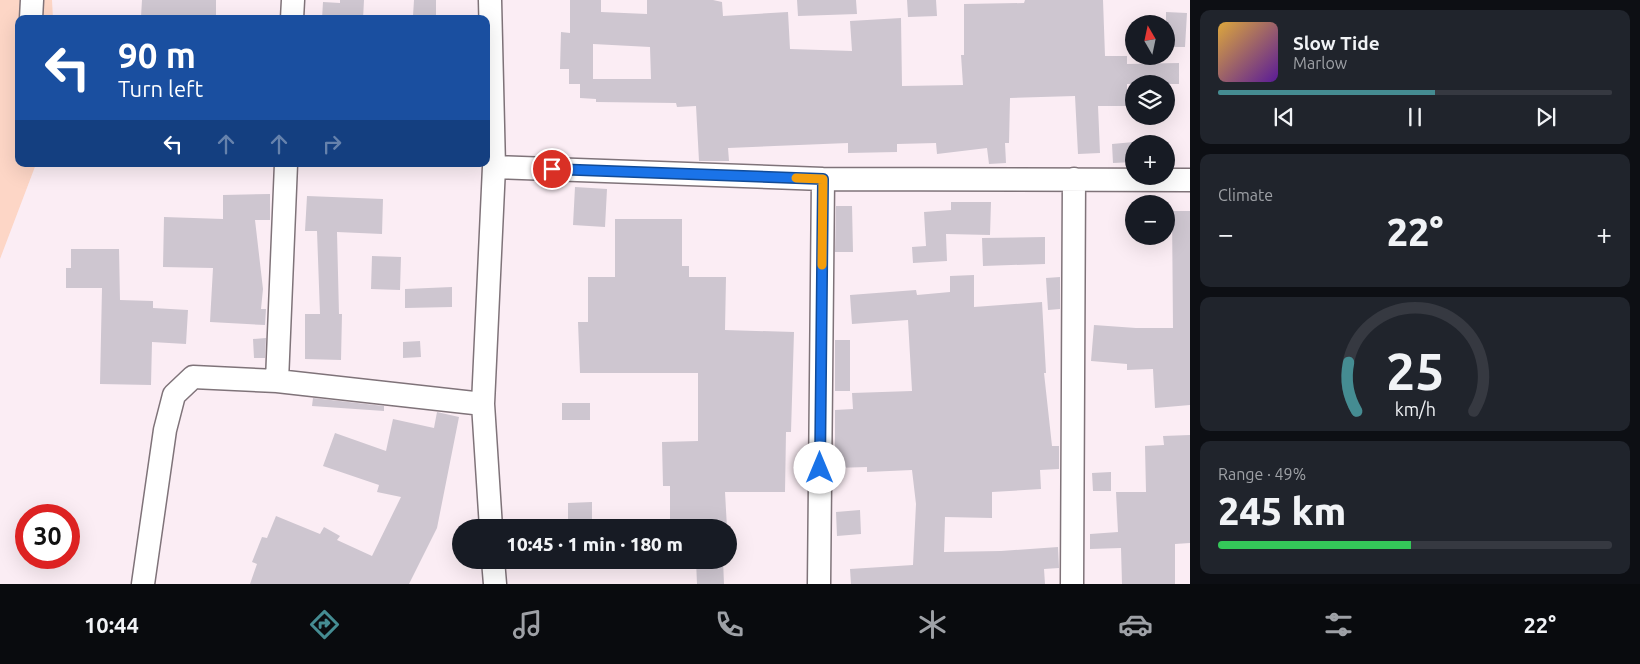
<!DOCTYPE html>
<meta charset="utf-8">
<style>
:root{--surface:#171b24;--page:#20242c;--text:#f1f3f6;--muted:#9ea1a6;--line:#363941;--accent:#458c92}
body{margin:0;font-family:Ubuntu,sans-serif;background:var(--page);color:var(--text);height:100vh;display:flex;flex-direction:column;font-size:19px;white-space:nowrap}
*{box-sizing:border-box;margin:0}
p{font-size:16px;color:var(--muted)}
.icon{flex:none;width:28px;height:28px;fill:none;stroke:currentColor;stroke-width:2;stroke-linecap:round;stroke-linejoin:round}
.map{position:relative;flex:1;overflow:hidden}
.drawer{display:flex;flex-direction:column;gap:10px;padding:10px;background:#0d0f14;width:450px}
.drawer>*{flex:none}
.hud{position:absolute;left:15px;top:15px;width:475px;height:152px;border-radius:10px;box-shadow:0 5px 20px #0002;background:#1a4fa0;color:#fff;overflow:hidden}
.needle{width:32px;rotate:351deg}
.fabs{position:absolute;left:1125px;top:15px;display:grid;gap:10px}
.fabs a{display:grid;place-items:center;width:50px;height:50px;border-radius:50%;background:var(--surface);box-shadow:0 5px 20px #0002;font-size:25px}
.speed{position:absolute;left:15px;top:504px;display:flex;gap:10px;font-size:25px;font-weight:700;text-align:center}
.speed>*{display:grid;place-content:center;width:65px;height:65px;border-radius:50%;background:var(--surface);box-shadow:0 5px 20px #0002;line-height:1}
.speed .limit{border:8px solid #d22;background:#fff;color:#111}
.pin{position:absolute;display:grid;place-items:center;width:42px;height:42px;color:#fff;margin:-21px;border:2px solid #fff;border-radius:50%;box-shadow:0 1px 5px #0007}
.me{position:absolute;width:55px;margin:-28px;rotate:0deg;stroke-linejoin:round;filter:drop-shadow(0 0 4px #0008)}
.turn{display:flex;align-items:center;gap:18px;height:105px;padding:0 20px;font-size:22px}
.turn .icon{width:65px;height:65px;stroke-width:2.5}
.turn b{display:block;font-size:35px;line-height:42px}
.lanes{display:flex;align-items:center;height:48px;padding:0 20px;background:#0003;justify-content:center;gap:25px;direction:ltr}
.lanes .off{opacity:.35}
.big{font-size:38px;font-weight:800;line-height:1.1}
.drawer .tile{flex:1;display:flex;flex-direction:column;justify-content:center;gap:8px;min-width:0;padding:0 18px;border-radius:10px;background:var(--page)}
.drawer .dial{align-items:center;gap:0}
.dial svg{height:130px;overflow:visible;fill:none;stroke:var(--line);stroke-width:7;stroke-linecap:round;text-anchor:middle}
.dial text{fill:var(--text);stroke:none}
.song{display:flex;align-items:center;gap:15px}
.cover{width:60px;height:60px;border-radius:8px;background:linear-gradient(135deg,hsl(40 70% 55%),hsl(270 70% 35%))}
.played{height:5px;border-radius:2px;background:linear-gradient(90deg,var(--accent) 55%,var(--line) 55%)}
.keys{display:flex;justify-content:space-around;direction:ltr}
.heat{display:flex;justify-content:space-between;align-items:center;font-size:28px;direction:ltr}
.charge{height:8px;border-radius:4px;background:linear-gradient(90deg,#34c759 49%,var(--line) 0)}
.trip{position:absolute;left:452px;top:519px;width:285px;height:50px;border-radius:25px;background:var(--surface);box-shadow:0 5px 20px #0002;font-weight:800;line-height:50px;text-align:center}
.dock{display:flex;height:80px;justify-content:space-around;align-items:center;background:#090b0e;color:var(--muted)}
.dock .icon{width:35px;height:35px}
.dock .current{color:var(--accent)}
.dock b{font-size:22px;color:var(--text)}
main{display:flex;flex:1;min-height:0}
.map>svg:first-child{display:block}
</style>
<main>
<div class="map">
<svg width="1190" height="584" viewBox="0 0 1190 584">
<rect width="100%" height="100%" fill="#fbedf4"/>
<path fill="#fdd6c6" d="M0 0H52L53 19H19V164H36L0 259Z"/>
<path fill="#cec6d0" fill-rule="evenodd" d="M142 0H216V19L141 17Z
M340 0H364L363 19H322L323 2 340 3Z
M414 0H436V19L413 16Z
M570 0H601V12L647 14V0H713L722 2 723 16 788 12 790 49 852 51 850 21 901 18 902 86 963 85 961 55H964V4L1024 3 1025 0H1103L1105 56H1127V64L1179 63V84H1127V106H1098L1100 153 1078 154 1075 96 1010 98 1009 143H1005L1006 163 989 164 987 148 937 154 936 143 897 144V152L848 153V143L728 148 729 161H699L696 106 677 107 676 103 596 102V99L580 98V84H569V69H560L561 32 570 33ZM593 44 650 47 651 79H593Z
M797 0H856L857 14 798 16Z
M907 0H936L937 16 908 17Z
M1166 12 1187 13 1185 47H1166Z
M1134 142V162L1113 163 1112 144Z
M575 187 607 189 605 227 573 225Z
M270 194V220H255L263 289 261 309H266L265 325 210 322 213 268 163 267 164 217 223 219V195Z
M307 196 383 199 382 234 337 232 339 314H342L341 360 305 359V314H320L317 231H305Z
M951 202H991L990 235 946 234 947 261 913 263 912 247 926 246 924 212 951 210Z
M836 206H852L853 252H835Z
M1172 211H1190V405L1155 408 1153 369 1127 370V364L1091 361 1094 325 1136 328H1173Z
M615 219H682V266H689V277H726L725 330 794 332 791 432H786L785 492H725L727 528H670V486H663L662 442 698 441V373H580L578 322H588V277H615Z
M1045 237V264L983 266 982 238Z
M71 249H119L120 300 153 301V308L188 310 186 344 152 342 151 385 100 384 102 288H66V268H71Z
M372 256 401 257 400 290 371 289Z
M974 275V307L1042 302 1046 373H1044L1052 446H1059V469L1040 470 1041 489 992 492V518L945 517 944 552 1001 551 1058 547 1059 568 1044 569 1045 584H851L850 569 913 565 916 504 912 470 867 472V467L835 468V410L853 409 852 393 912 391 908 320 852 324 850 295 916 290 917 295 950 292V276Z
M1060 277V309L1048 310 1046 278Z
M452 287V307L405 308V289Z
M266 338 265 358H254L253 339Z
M835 340H850V391H835Z
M420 341 421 357 403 358V342Z
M313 398 384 406V411L312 406Z
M562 403H590V420H562Z
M437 412 459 417 437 528 409 584H250L257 564 252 562 262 537 267 538 276 516 320 534 324 527 340 536 337 540 372 556 401 497 377 492 379 485 323 466 335 433 386 451 393 419 434 428Z
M1190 435V543L1175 544V584H1122L1121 548 1090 549V534L1118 532 1116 492H1146L1145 446 1164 445 1163 436Z
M1111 472V491H1093L1092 473Z
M592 502V528H568V503Z
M860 510 861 534 837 536 836 512Z
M696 560H723L724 584H697Z"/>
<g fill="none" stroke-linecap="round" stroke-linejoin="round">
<g stroke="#7f7379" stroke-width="25">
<path id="minor" d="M490 0 494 167 483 404 491 528
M31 19 32 0
M292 19 293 0
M286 164 277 381 483 404
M494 167 823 179 1190 180
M493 560 495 584
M143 584 165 430 174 395 193 377 277 381
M819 584 823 179
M1072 584 1074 179"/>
</g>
<use href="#minor" stroke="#fff" stroke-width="22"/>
</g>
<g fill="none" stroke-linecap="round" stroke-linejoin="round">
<g stroke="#114b97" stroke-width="12">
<path id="route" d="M552 169 823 179 820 468"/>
</g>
<use href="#route" stroke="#1a73e8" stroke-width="9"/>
<path stroke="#f59e0b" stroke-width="9" d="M796 178 823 179 822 265"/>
</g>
</svg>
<div class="fabs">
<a><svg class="needle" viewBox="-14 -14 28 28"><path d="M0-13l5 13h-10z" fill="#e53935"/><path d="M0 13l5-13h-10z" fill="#9ea1a6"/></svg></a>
<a><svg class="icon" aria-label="layers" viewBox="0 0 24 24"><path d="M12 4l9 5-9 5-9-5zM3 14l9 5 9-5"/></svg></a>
<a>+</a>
<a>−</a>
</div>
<div class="speed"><div class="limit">30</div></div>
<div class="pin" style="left:552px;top:169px;background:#d93025"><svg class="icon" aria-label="arrive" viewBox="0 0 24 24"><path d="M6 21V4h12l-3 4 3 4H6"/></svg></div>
<svg class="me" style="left:820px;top:468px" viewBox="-20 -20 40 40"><circle r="19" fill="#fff"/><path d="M0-13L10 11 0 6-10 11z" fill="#1a73e8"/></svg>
<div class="trip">10:45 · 1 min · 180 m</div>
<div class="hud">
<div class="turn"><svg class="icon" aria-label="left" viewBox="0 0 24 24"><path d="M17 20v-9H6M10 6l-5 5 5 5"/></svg><div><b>90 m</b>Turn left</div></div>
<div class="lanes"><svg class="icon" aria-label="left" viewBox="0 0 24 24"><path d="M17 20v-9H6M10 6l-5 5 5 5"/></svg><svg class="icon off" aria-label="ahead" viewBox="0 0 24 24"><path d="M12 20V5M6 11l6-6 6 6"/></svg><svg class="icon off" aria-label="ahead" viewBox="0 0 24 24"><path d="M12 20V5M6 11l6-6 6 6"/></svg><svg class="icon off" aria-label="right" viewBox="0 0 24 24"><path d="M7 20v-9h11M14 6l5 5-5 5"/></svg></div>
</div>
</div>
<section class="drawer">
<div class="tile">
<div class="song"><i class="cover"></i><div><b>Slow Tide</b><p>Marlow</p></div></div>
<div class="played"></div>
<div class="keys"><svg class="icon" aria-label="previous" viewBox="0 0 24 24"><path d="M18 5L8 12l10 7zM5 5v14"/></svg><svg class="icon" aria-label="pause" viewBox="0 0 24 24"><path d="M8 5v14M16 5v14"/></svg><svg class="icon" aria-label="next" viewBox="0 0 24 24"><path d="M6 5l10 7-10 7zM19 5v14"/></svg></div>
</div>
<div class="tile"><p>Climate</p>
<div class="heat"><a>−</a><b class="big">22°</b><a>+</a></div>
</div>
<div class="tile dial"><svg viewBox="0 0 100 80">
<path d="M14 69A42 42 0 1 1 86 69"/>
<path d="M14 69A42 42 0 0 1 9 39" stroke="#458c92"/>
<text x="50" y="56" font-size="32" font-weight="700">25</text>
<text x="50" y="72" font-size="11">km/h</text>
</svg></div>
<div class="tile"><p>Range · 49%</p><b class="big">245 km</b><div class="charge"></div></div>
</section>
</main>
<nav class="dock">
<b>10:44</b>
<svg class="icon current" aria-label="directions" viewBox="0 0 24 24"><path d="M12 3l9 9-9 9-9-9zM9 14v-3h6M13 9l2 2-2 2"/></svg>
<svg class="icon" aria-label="music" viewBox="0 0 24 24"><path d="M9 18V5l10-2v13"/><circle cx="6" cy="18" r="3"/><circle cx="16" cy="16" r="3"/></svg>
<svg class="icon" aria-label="phone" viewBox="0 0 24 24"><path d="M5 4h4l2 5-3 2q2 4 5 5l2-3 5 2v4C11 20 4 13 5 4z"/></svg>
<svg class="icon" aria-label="climate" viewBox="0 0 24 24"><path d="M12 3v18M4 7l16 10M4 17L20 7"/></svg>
<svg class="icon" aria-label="car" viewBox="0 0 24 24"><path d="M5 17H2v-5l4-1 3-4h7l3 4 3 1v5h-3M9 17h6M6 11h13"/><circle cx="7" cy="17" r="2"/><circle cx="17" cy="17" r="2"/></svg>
<svg class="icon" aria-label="filters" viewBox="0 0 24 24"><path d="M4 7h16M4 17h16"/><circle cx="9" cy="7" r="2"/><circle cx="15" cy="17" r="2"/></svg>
<b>22°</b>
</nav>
